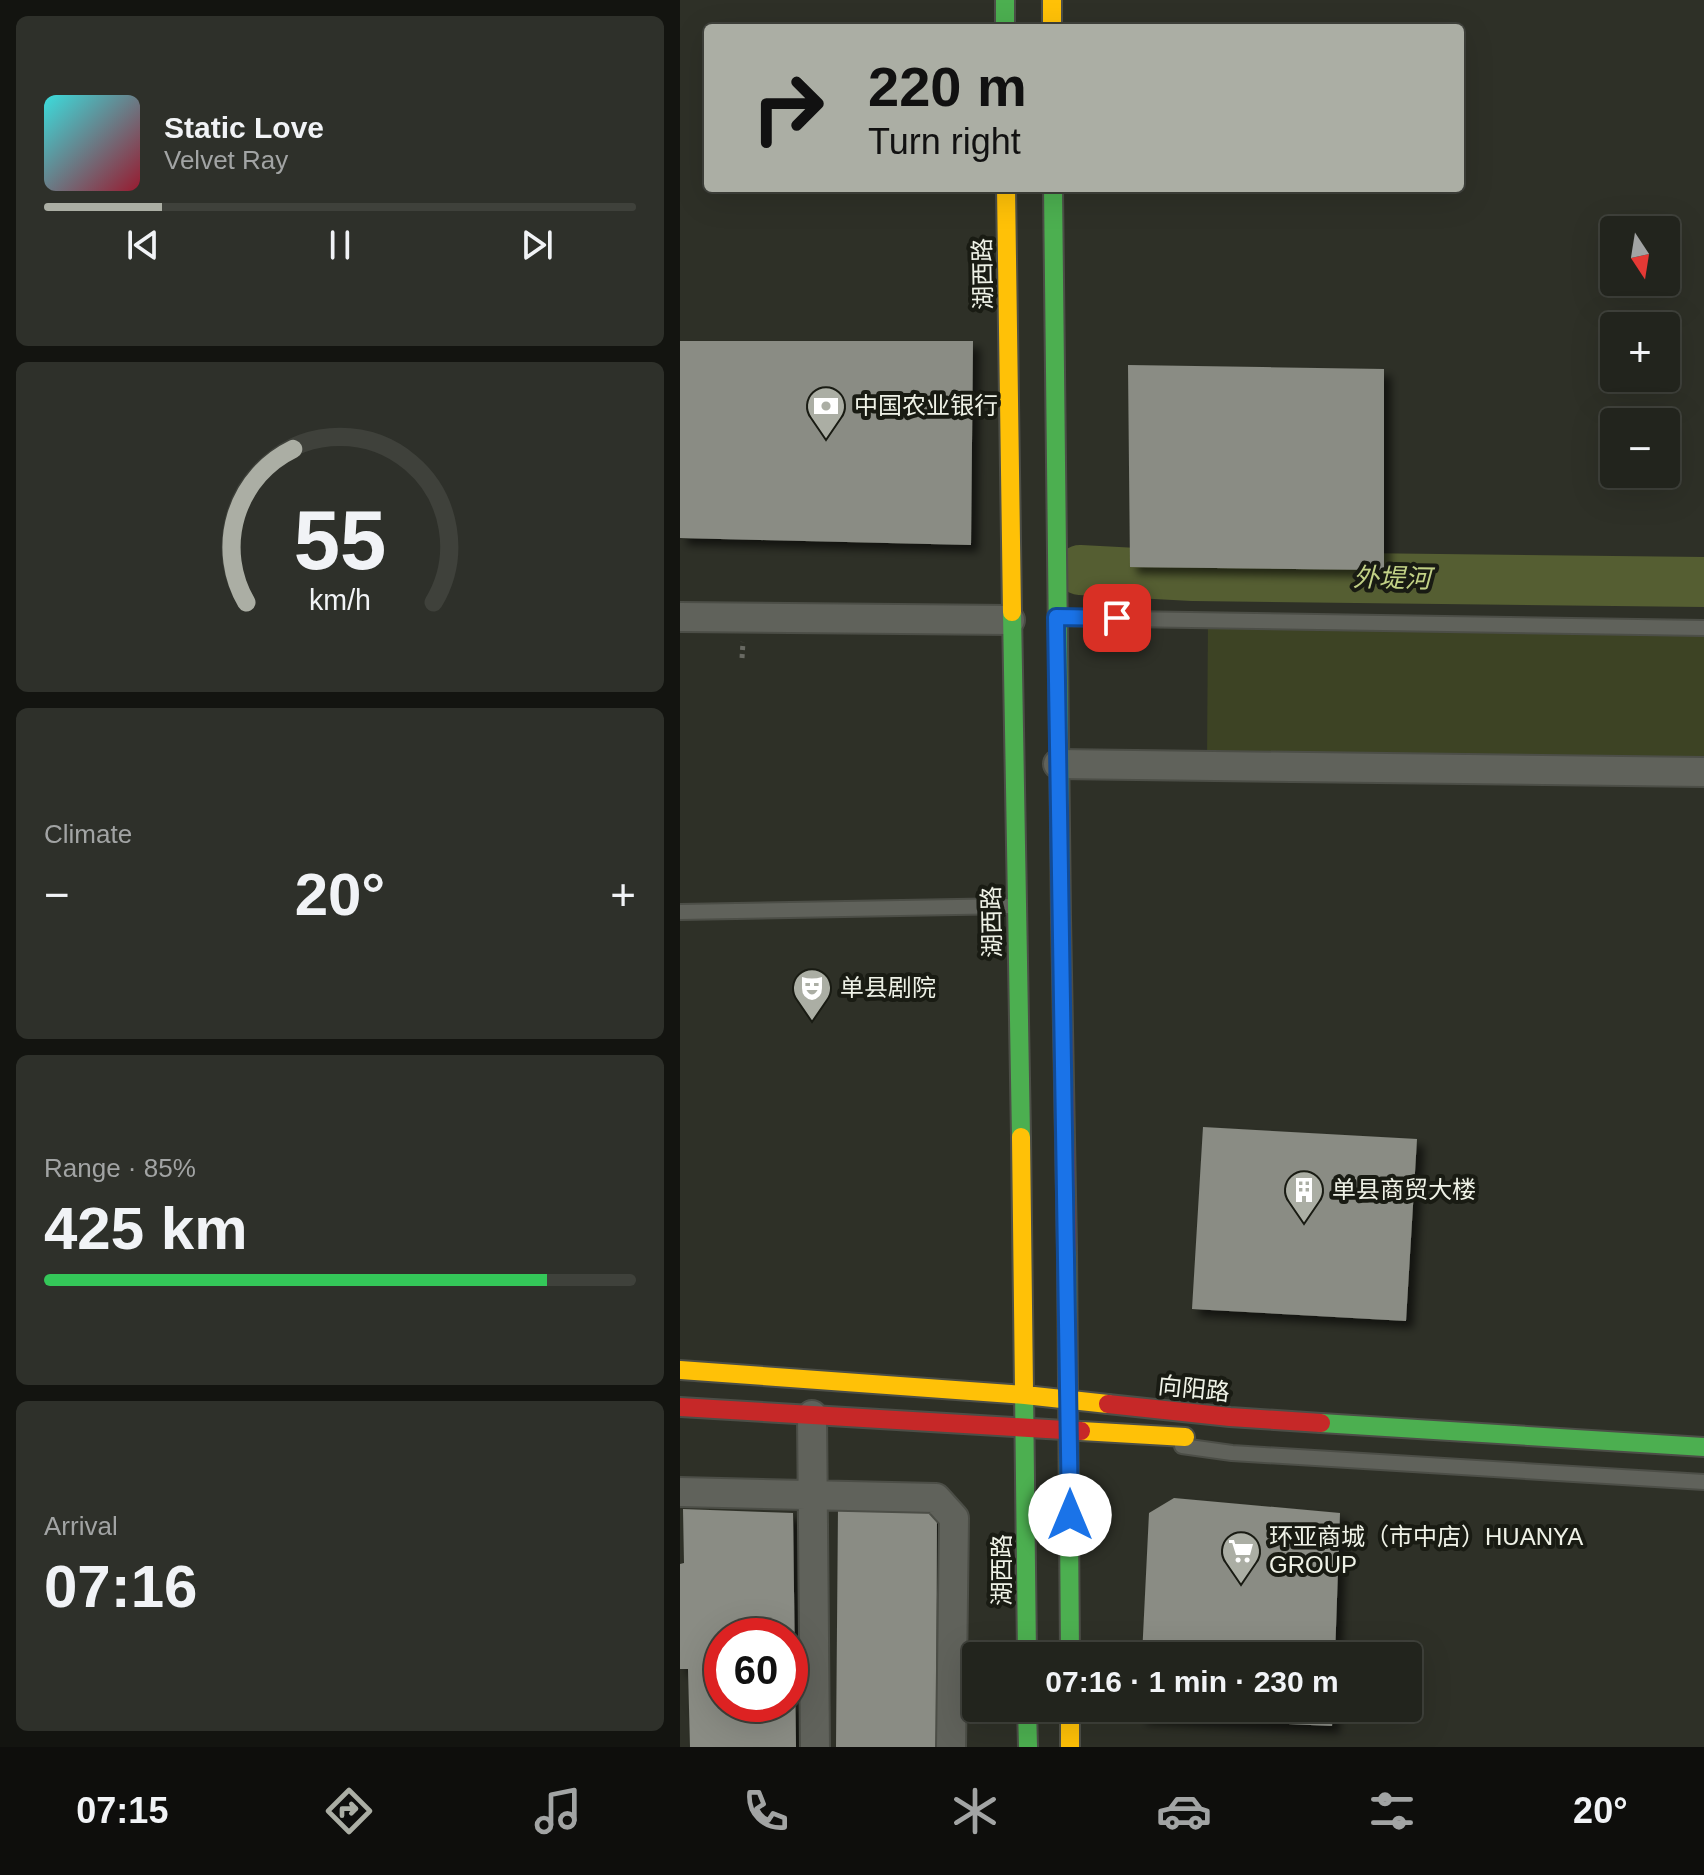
<!DOCTYPE html>
<meta charset="utf-8">
<style>
:root{--surface:#22241d;--page:#2e302a;--text:#f1f3f6;--muted:#a2a4a4;--line:#3f413b;--accent:#abaea4}
body{margin:0;font-family:Helvetica,"Noto Sans SC",sans-serif;background:var(--page);color:var(--text);height:100vh;display:flex;flex-direction:column;font-size:30px;white-space:nowrap}
*{box-sizing:border-box;margin:0}
p{font-size:26px;color:var(--muted)}
.icon{flex:none;width:44px;height:44px;fill:none;stroke:currentColor;stroke-width:2;stroke-linecap:round;stroke-linejoin:round}
.map{position:relative;flex:1;overflow:hidden}
.panel{display:flex;flex-direction:column;gap:16px;padding:16px;background:#131410;width:680px}
.panel>*{flex:none}
.banner{position:absolute;left:24px;top:24px;width:760px;height:168px;border-radius:8px;box-shadow:0 8px 32px #0002,0 0 0 2px var(--line);background:#abaea4;color:#111;overflow:hidden}
.needle{width:52px;rotate:168deg}
.fabs{position:absolute;left:920px;top:216px;display:grid;gap:16px}
.fabs a{display:grid;place-items:center;width:80px;height:80px;border-radius:8px;background:var(--surface);box-shadow:0 8px 32px #0002,0 0 0 2px var(--line);font-size:40px}
.speed{position:absolute;left:24px;top:1618px;display:flex;gap:16px;font-size:40px;font-weight:700;text-align:center}
.speed>*{display:grid;place-content:center;width:104px;height:104px;border-radius:50%;background:var(--surface);box-shadow:0 8px 32px #0002,0 0 0 2px var(--line);line-height:1}
.speed .limit{border:12px solid #d22;background:#fff;color:#111}
.pin{position:absolute;display:grid;place-items:center;width:68px;height:68px;color:#fff;margin:-34px;border-radius:16px;box-shadow:0 4px 12px #0006}
.me{position:absolute;width:88px;margin:-44px;rotate:0deg;stroke-linejoin:round;filter:drop-shadow(0 0 6px #0008)}
.turn{display:flex;align-items:center;gap:28px;height:168px;padding:0 32px;font-size:36px}
.turn .icon{width:104px;height:104px;stroke-width:2.5}
.turn b{display:block;font-size:56px;line-height:68px}
.big{font-size:60px;font-weight:700;line-height:1.1}
.panel .widget{flex:1;display:flex;flex-direction:column;justify-content:center;gap:12px;min-width:0;padding:0 28px;border-radius:12px;background:var(--page)}
.panel .dial{align-items:center;gap:0}
.dial svg{height:208px;overflow:visible;fill:none;stroke:var(--line);stroke-width:7;stroke-linecap:round;text-anchor:middle}
.dial text{fill:var(--text);stroke:none}
.song{display:flex;align-items:center;gap:24px}
.cover{width:96px;height:96px;border-radius:12px;background:linear-gradient(135deg,hsl(180 70% 55%),hsl(350 70% 35%))}
.played{height:8px;border-radius:4px;background:linear-gradient(90deg,var(--accent) 20%,var(--line) 20%)}
.keys{display:flex;justify-content:space-around;direction:ltr}
.heat{display:flex;justify-content:space-between;align-items:center;font-size:44px;direction:ltr}
.charge{height:12px;border-radius:6px;background:linear-gradient(90deg,#34c759 85%,var(--line) 0)}
.trip{position:absolute;left:282px;top:1642px;width:460px;height:80px;border-radius:8px;background:var(--surface);box-shadow:0 8px 32px #0002,0 0 0 2px var(--line);font-weight:700;line-height:80px;text-align:center}
.tab-bar{display:flex;height:128px;justify-content:space-around;align-items:center;background:#0e0e0c;color:var(--muted)}
.tab-bar .icon{width:56px;height:56px}
.tab-bar .on{color:var(--accent)}
.tab-bar b{font-size:36px;color:var(--text)}
main{display:flex;flex:1;min-height:0}
.map>svg:first-child{display:block}
</style>
<main>
<section class="panel">
<div class="widget">
<div class="song"><i class="cover"></i><div><b>Static Love</b><p>Velvet Ray</p></div></div>
<div class="played"></div>
<div class="keys"><svg class="icon" aria-label="previous" viewBox="0 0 24 24"><path d="M18 5L8 12l10 7zM5 5v14"/></svg><svg class="icon" aria-label="pause" viewBox="0 0 24 24"><path d="M8 5v14M16 5v14"/></svg><svg class="icon" aria-label="next" viewBox="0 0 24 24"><path d="M6 5l10 7-10 7zM19 5v14"/></svg></div>
</div>
<div class="widget dial"><svg viewBox="0 0 100 80">
<path d="M14 69A42 42 0 1 1 86 69"/>
<path d="M14 69A42 42 0 0 1 32 10" stroke="#abaea4"/>
<text x="50" y="56" font-size="32" font-weight="700">55</text>
<text x="50" y="72" font-size="11">km/h</text>
</svg></div>
<div class="widget"><p>Climate</p>
<div class="heat"><a>−</a><b class="big">20°</b><a>+</a></div>
</div>
<div class="widget"><p>Range · 85%</p><b class="big">425 km</b><div class="charge"></div></div>
<div class="widget"><p>Arrival</p><b class="big">07:16</b></div>
</section>
<div class="map">
<svg width="1024" height="1747" viewBox="0 0 1024 1747">
<defs>
<filter id="shadow"><feDropShadow dx="7" dy="7" stdDeviation="4" flood-color="#0009"/></filter>
</defs>
<rect width="100%" height="100%" fill="#2e3027"/>
<path fill="#3d4324" d="M528 620 1024 628V772L527 766Z"/>
<g fill="none" stroke-linecap="round" stroke-linejoin="round">
<path stroke="#555e32" stroke-width="50" d="M400 570 513 576 1024 582"/>
</g>
<path fill="#8a8c84" fill-rule="evenodd" filter="url(#shadow)" d="M0 341H293L291 545 0 538Z
M448 365 704 369V570L450 567Z
M523 1127 737 1139 726 1321 512 1309Z
M494 1498 660 1513 655 1656H462L469 1513Z
M158 1507 257 1508 256 1747H156Z
M3 1509 113 1513 116 1747H10L8 1669H0V1564L4 1563ZM42 1636H110V1704H42Z
M460 1708H653L652 1726 460 1717Z"/>
<g fill="none" stroke-linecap="round" stroke-linejoin="round">
<g stroke="#4c4e47" stroke-width="18">
<path id="lane" d="M380 618 1024 628
M0 912 332 906
M502 1446 552 1453 1024 1482"/>
</g>
<g stroke="#4c4e47" stroke-width="32">
<path id="street" d="M0 617 330 620
M378 764 1024 772
M132 1415 135 1747
M0 1492 256 1498 274 1518 271 1747"/>
</g>
<g stroke="#4c4e47" stroke-width="22">
<path id="fast" d="M325 0V28
M373 188 381 919
M332 612 341 1137
M387 1249 390 1656
M344 1390 347 1656
M641 1423 1024 1447
M347 1708 348 1747"/>
</g>
<g stroke="#4c4e47" stroke-width="22">
<path id="slow" d="M372 0V28
M326 188 332 612
M341 1137 344 1390
M0 1370 345 1395 428 1404
M401 1431 505 1437
M390 1708V1747"/>
</g>
<g stroke="#4c4e47" stroke-width="22">
<path id="jam" d="M381 919 387 1249
M428 1404 550 1417 641 1423
M0 1407 401 1431"/>
</g>
<path stroke="#696a63" stroke-width="5" stroke-dasharray="4 4" stroke-linecap="butt" d="M62 658 63 642"/>
<use href="#lane" stroke="#60625b" stroke-width="14"/>
<use href="#street" stroke="#60625b" stroke-width="28"/>
<use href="#fast" stroke="#4caf50" stroke-width="18"/>
<use href="#slow" stroke="#ffc107" stroke-width="18"/>
<use href="#jam" stroke="#c62828" stroke-width="18"/>
</g>
<g fill="none" stroke-linecap="round" stroke-linejoin="round">
<g stroke="#114b97" stroke-width="20">
<path id="route" d="M390 1515 376 617 437 618"/>
</g>
<use href="#route" stroke="#1a73e8" stroke-width="14"/>
</g>
<defs>
<g id="bank-pin" transform="scale(2)"><path d="M0 17L-7.5 6A9.5 9.5 0 1 1 7.5 6Z" fill="#abaea4" stroke="#191b13"/><path d="M-6-4H6V4H-6ZM0-2.3a2.3 2.3 0 1 0 0 4.6a2.3 2.3 0 1 0 0-4.6Z" fill="#fff"/></g>
<g id="theatre-pin" transform="scale(2)"><path d="M0 17L-7.5 6A9.5 9.5 0 1 1 7.5 6Z" fill="#abaea4" stroke="#191b13"/><path d="M-5-5.5Q0-4 5-5.5V0Q5 5 0 6Q-5 5-5 0ZM-3.3-2.5H-1v1.5H-3.3ZM1-2.5H3.3v1.5H1ZM-2.8 1Q0 5.5 2.8 1Z" fill="#fff"/></g>
<g id="building-pin" transform="scale(2)"><path d="M0 17L-7.5 6A9.5 9.5 0 1 1 7.5 6Z" fill="#abaea4" stroke="#191b13"/><path d="M-4-6H4V6H1V3H-1V6H-4ZM-2.5-4.3h1.7v1.8h-1.7ZM.8-4.3h1.7v1.8H.8ZM-2.5-1h1.7V.8h-1.7ZM.8-1h1.7V.8H.8Z" fill="#fff"/></g>
<g id="supermarket-pin" transform="scale(2)"><path d="M0 17L-7.5 6A9.5 9.5 0 1 1 7.5 6Z" fill="#abaea4" stroke="#191b13"/><path d="M-6-5.5h2.5l.6 2H6L4.5 2H-2.5L-4.4-4H-6ZM-1.5 3.2a1.3 1.3 0 1 0 .1 0ZM3 3.2a1.3 1.3 0 1 0 .1 0Z" fill="#fff"/></g>
</defs>
<g fill-rule="evenodd">
<use href="#bank-pin" x="146" y="406"/>
<use href="#theatre-pin" x="132" y="988"/>
<use href="#building-pin" x="624" y="1190"/>
<use href="#supermarket-pin" x="561" y="1551"/>
</g>
<g text-anchor="middle" stroke-width="8" stroke-linejoin="round" paint-order="stroke">
<g font-size="24" fill="#eff2e7" stroke="#191b13">
<text transform="translate(303 274) rotate(-91)" y="8">湖西路</text>
<text transform="translate(312 922) rotate(-91)" y="8">湖西路</text>
<text transform="translate(514 1389) rotate(6)" y="8">向阳路</text>
<text transform="translate(322 1570) rotate(-90)" y="8">湖西路</text>
</g>
<g font-size="24" fill="#eff2e7" stroke="#191b13" text-anchor="start">
<text x="174" y="414">中国农业银行</text>
<text x="160" y="996">单县剧院</text>
<text x="652" y="1198">单县商贸大楼</text>
<text x="589" y="1545">环亚商城（市中店）HUANYA<tspan x="589" dy="28">GROUP</tspan></text>
</g>
<g font-size="26" font-style="italic" fill="#c2d186" stroke="#191b13">
<text transform="translate(712 578) rotate(1)" y="9">外堤河</text>
</g>
</g>
</svg>
<div class="fabs">
<a><svg class="needle" viewBox="-14 -14 28 28"><path d="M0-13l5 13h-10z" fill="#e53935"/><path d="M0 13l5-13h-10z" fill="#a2a4a4"/></svg></a>
<a>+</a>
<a>−</a>
</div>
<div class="speed"><div class="limit">60</div></div>
<div class="pin" style="left:437px;top:618px;background:#d93025"><svg class="icon" aria-label="arrive" viewBox="0 0 24 24"><path d="M6 21V4h12l-3 4 3 4H6"/></svg></div>
<svg class="me" style="left:390px;top:1515px" viewBox="-20 -20 40 40"><circle r="19" fill="#fff"/><path d="M0-13L10 11 0 6-10 11z" fill="#1a73e8"/></svg>
<div class="trip">07:16 · 1 min · 230 m</div>
<div class="banner">
<div class="turn"><svg class="icon" aria-label="right" viewBox="0 0 24 24"><path d="M7 20v-9h11M14 6l5 5-5 5"/></svg><div><b>220 m</b>Turn right</div></div>
</div>
</div>
</main>
<nav class="tab-bar">
<b>07:15</b>
<svg class="icon on" aria-label="directions" viewBox="0 0 24 24"><path d="M12 3l9 9-9 9-9-9zM9 14v-3h6M13 9l2 2-2 2"/></svg>
<svg class="icon" aria-label="music" viewBox="0 0 24 24"><path d="M9 18V5l10-2v13"/><circle cx="6" cy="18" r="3"/><circle cx="16" cy="16" r="3"/></svg>
<svg class="icon" aria-label="phone" viewBox="0 0 24 24"><path d="M5 4h4l2 5-3 2q2 4 5 5l2-3 5 2v4C11 20 4 13 5 4z"/></svg>
<svg class="icon" aria-label="climate" viewBox="0 0 24 24"><path d="M12 3v18M4 7l16 10M4 17L20 7"/></svg>
<svg class="icon" aria-label="car" viewBox="0 0 24 24"><path d="M5 17H2v-5l4-1 3-4h7l3 4 3 1v5h-3M9 17h6M6 11h13"/><circle cx="7" cy="17" r="2"/><circle cx="17" cy="17" r="2"/></svg>
<svg class="icon" aria-label="filters" viewBox="0 0 24 24"><path d="M4 7h16M4 17h16"/><circle cx="9" cy="7" r="2"/><circle cx="15" cy="17" r="2"/></svg>
<b>20°</b>
</nav>
